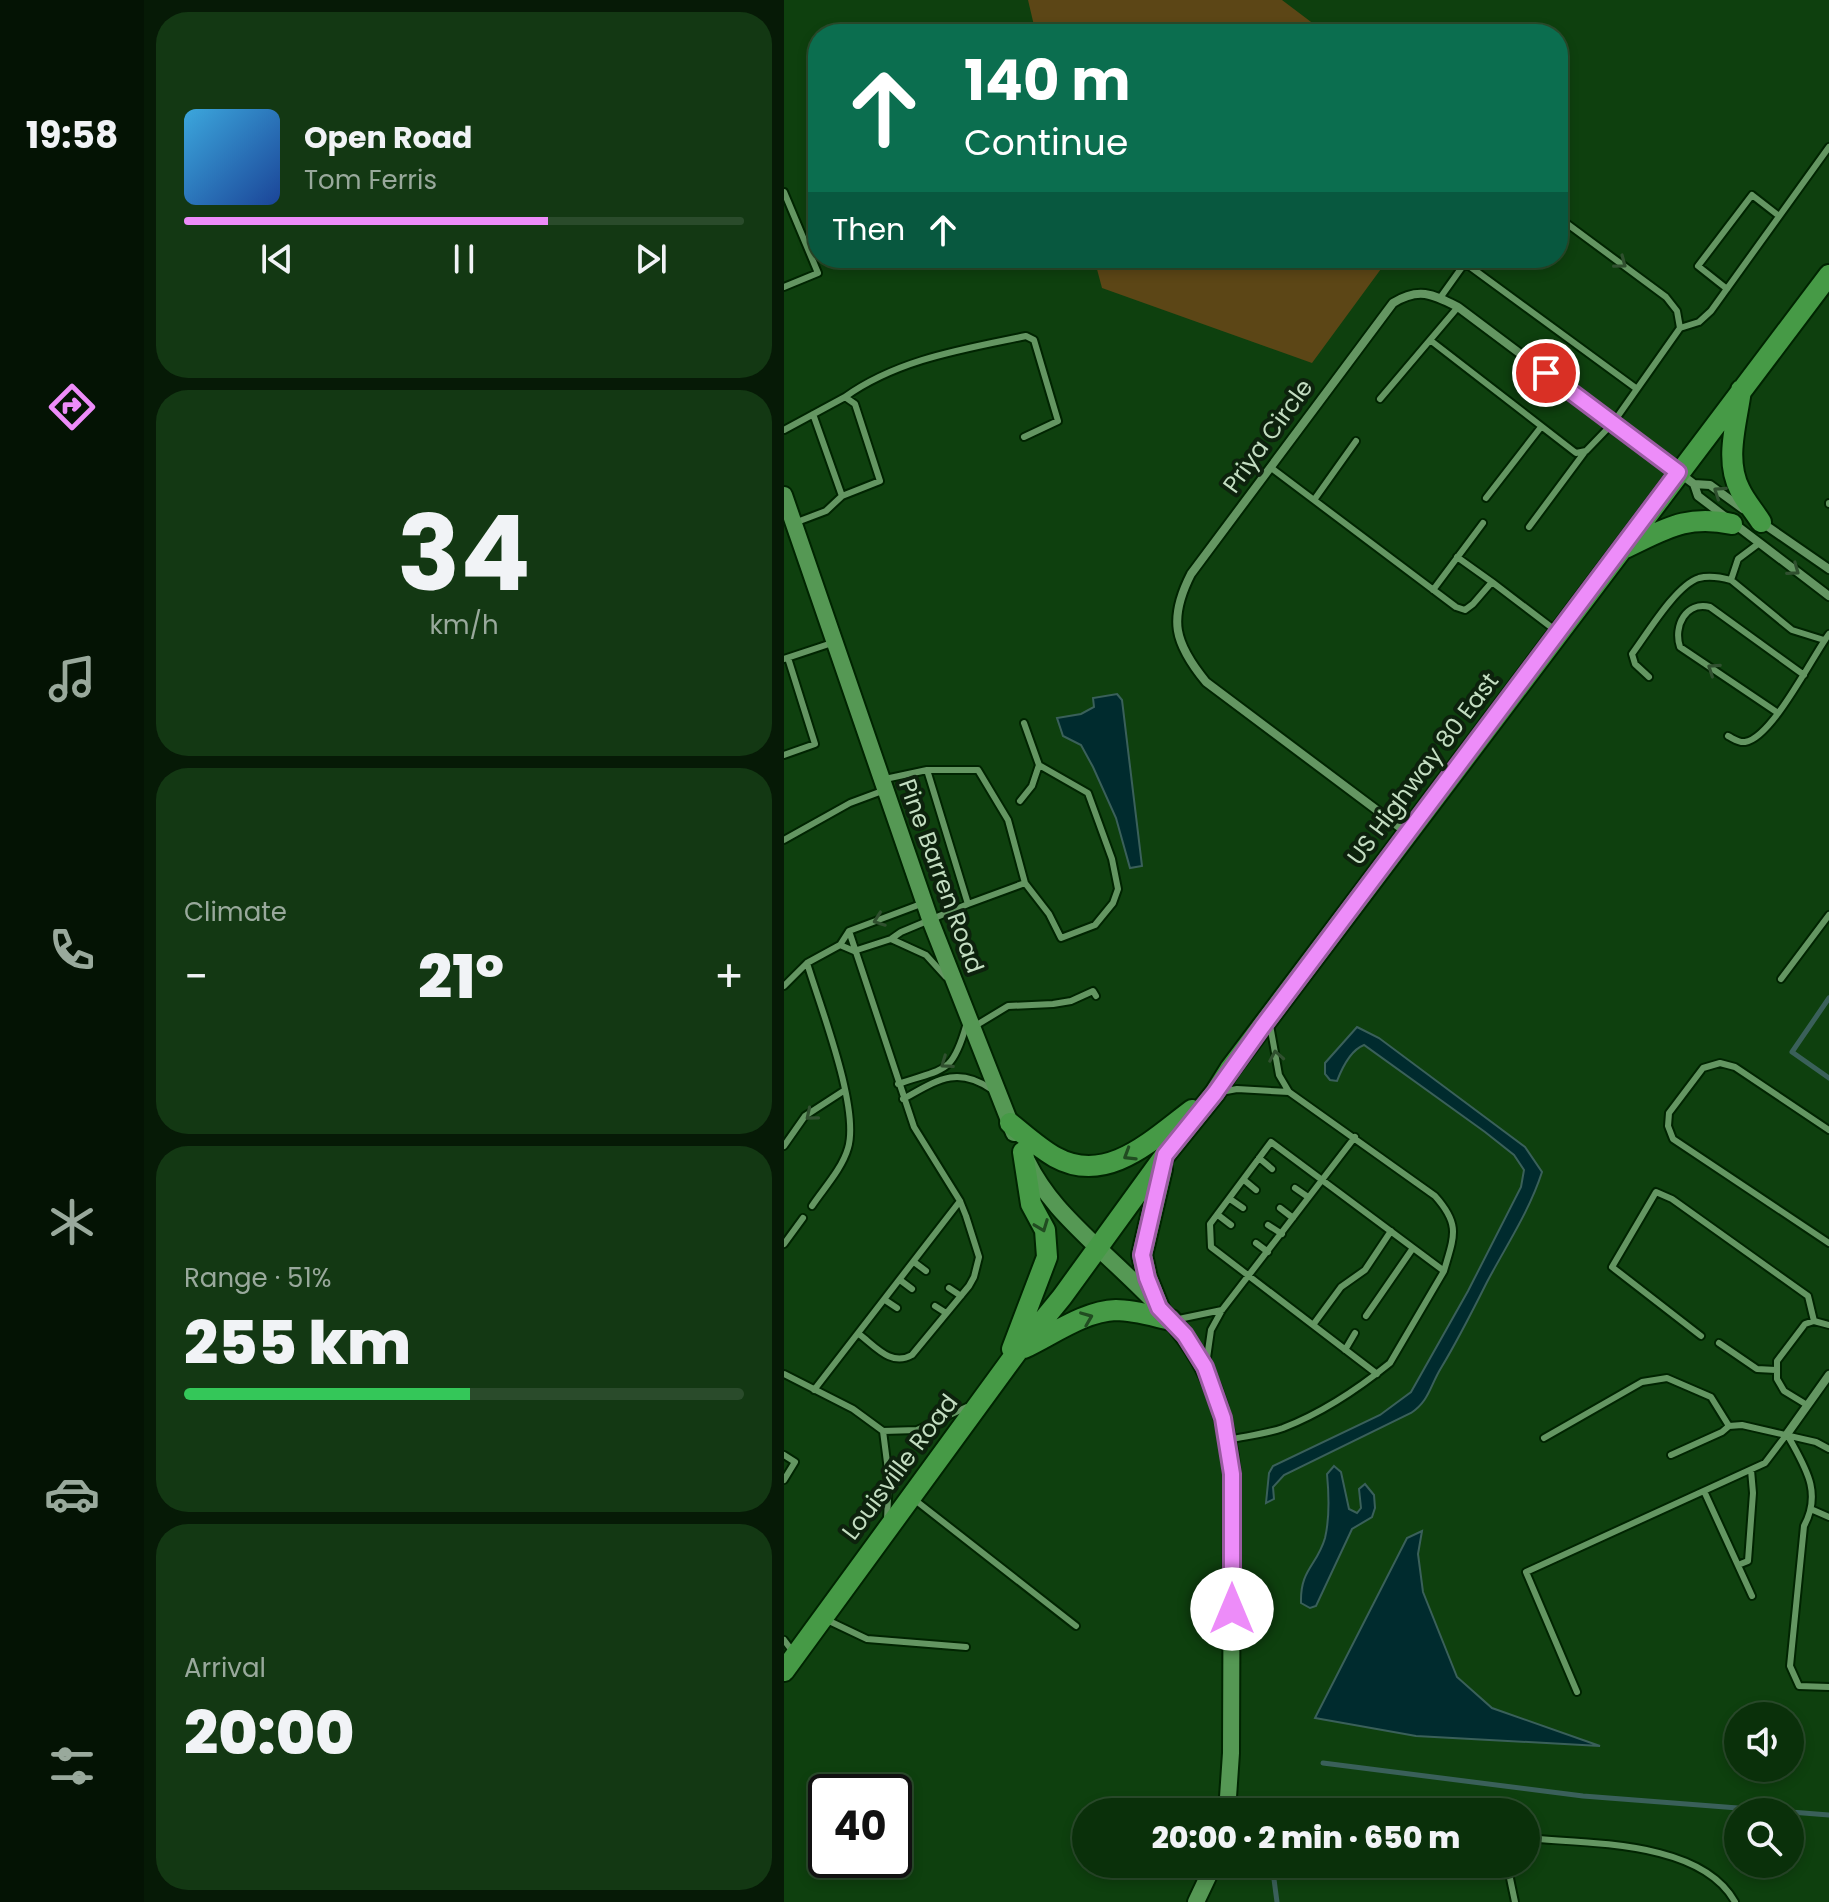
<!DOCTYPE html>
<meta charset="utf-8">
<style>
:root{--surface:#0a300a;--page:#133813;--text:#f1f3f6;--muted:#99a99c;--line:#2a4b2b;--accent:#ed8cf9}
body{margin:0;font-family:Poppins,sans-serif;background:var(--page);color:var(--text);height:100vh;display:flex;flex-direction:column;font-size:30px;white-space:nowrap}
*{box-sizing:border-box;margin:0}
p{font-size:26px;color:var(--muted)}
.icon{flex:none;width:44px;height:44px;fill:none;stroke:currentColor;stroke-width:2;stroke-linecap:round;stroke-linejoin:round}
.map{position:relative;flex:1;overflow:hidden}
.sheet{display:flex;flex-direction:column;gap:12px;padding:12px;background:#061a06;width:640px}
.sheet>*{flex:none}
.hud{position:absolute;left:24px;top:24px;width:760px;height:244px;border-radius:32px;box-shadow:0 4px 12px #0003,0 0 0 2px var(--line);background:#0b6e4f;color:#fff;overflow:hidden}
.controls{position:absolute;left:940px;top:1702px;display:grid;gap:16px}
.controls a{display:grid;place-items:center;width:80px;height:80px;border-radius:50%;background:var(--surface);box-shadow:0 4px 12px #0003,0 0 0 2px var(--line);font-size:40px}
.speed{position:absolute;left:24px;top:1774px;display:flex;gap:16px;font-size:40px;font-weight:700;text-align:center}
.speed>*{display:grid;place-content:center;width:104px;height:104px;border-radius:50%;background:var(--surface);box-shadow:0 4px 12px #0003,0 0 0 2px var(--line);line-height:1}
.speed .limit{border:4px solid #111;border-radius:12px;background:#fff;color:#111}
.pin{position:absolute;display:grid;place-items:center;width:68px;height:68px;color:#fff;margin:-34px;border:4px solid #fff;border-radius:50%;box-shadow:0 2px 8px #0007}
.me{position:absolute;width:88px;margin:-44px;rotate:0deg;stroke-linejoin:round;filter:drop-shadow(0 0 6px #0008)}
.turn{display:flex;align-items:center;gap:28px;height:168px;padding:0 24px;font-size:36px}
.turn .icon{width:104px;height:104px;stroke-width:2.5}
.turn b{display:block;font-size:56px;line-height:68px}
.then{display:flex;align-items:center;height:76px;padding:0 24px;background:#0003;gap:16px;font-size:30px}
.big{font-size:60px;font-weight:800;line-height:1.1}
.sheet .card{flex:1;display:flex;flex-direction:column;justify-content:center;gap:12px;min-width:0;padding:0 28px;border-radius:32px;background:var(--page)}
.sheet .dial{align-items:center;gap:0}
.dial b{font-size:104px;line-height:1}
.song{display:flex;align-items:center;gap:24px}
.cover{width:96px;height:96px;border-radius:12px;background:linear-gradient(135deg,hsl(200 70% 55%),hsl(220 70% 35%))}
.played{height:8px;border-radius:4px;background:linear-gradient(90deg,var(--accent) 65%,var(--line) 65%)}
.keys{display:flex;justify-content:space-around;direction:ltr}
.heat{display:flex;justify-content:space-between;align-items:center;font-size:44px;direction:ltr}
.charge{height:12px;border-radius:6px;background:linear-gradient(90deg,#34c759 51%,var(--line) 0)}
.trip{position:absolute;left:288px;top:1798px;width:468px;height:80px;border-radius:40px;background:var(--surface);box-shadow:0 4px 12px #0003,0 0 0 2px var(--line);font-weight:800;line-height:80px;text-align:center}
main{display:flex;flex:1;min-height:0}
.menu{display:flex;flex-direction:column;width:144px;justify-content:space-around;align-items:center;background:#041304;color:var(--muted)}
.menu .icon{width:56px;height:56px}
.menu .on{color:var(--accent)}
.menu b{font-size:36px;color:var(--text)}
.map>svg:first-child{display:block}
</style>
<main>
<nav class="menu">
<b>19:58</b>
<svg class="icon on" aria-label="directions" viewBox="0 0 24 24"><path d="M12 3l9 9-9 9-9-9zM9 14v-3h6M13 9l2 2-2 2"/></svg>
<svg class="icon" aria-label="music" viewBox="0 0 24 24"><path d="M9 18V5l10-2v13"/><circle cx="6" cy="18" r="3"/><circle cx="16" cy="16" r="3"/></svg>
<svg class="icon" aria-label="phone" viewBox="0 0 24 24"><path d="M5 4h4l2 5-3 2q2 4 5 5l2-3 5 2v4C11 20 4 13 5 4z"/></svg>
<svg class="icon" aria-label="climate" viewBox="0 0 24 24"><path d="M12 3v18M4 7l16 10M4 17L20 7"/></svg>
<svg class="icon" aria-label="car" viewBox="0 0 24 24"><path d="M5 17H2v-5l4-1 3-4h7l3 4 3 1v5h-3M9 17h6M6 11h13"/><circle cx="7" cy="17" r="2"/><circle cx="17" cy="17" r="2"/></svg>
<svg class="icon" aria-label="filters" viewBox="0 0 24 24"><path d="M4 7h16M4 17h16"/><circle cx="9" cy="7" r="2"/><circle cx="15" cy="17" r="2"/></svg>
</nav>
<section class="sheet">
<div class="card">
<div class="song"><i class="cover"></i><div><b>Open Road</b><p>Tom Ferris</p></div></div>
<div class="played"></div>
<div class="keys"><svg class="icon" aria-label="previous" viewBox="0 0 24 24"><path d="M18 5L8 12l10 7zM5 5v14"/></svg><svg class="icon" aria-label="pause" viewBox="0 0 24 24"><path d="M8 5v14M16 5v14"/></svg><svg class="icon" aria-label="next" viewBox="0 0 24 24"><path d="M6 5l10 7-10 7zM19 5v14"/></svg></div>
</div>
<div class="card dial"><b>34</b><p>km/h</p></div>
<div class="card"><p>Climate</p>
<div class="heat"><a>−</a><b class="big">21°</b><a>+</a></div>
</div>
<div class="card"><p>Range · 51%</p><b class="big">255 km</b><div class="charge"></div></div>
<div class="card"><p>Arrival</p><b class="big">20:00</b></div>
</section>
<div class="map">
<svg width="1045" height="1902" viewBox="0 0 1045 1902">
<rect width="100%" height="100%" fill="#0e400e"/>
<path fill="#5c4616" d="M244 0H498L543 34H252Z
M310 258H605L528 363 318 288Z"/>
<path fill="#002b2e" stroke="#3a605a" stroke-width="2" d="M333 694 338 700 358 866 346 868 332 818 309 767 297 745 279 736 273 718 297 714 310 707 309 698Z
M573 1027 595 1038 741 1147 758 1172C745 1212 722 1246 703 1282 688 1312 674 1340 657 1368 646 1386 645 1401 627 1413L500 1475 489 1487 490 1499 482 1503 485 1473 489 1466 596 1415 627 1392 684 1291 737 1187 740 1170 730 1155 701 1132 580 1045C567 1050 558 1068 553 1081L546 1080 541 1074V1063Z
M550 1466 557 1472 565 1509 573 1513 577 1508 575 1489 581 1484 590 1495 591 1508 588 1517 568 1529 532 1606 526 1608 517 1603C516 1569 533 1566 541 1538 546 1517 545 1495 543 1474Z
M638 1531 634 1554 639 1592 673 1677 708 1708 816 1746 632 1736 531 1718 623 1538Z"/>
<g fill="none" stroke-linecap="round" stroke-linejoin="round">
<path stroke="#3a605a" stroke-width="5" d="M1045 998 1008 1052 1045 1078
M539 1763 799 1796 1045 1815
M488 1864 493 1902"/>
<g stroke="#002401" stroke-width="10">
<path id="lane" d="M0 192 34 273 0 287
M774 217 882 297 893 311 896 328
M943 289 914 266 968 195 995 216
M656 298 681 263 853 389
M646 340 792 453 802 451 829 423 896 328 915 322 927 311 1045 147
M61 397C114 359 180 349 242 336L250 340 274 421 240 437
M596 399 674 307
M29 414 58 496
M0 430 61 397 71 404 96 481 58 496 42 511 13 522
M486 467 672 607 681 610 689 604 708 582 771 630
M702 498 757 427
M530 500 572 441
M1045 503V504
M745 527 800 453
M974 544 954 559 947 580 1008 630 1040 640
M673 557 708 582
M649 590 699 523
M0 659 51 642
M865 677 851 664 848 654C863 634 892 585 915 578 926 575 936 577 947 580
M994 713 896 647C889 626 902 601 926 607L1020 675
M240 723 255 765 304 793 328 859 334 889 329 903 311 925 277 938 265 914 241 883
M944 736C950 739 955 743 961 742 988 738 1028 657 1045 634
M0 755 31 744 4 658
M143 770H194L224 820 241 883 184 904
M236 801 248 786 255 765
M0 840 66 803 101 790
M65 931 130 1127 176 1201 182 1216 195 1257 190 1277 185 1286 128 1355C107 1367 91 1346 75 1334
M107 939 142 955 162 977
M56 945 70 951 107 939 117 932 184 904 143 770 101 779
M23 963C36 1006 76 1108 64 1148 58 1169 40 1188 28 1206
M997 979 1045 915
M0 986 23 963 56 945 65 931 137 904
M486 1025 495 1075 505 1092 651 1196C677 1225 670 1236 660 1271
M191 1026 224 1006 269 1004 287 1001 309 991 312 996
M114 1084C160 1068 168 1075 182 1026
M437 1092 453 1089 505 1092
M119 1099C152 1081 172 1065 207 1089
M1045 1130 951 1067 936 1063 919 1068 885 1113 884 1126 889 1139 1045 1243
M0 1146 21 1116 61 1090
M475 1158 488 1169
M460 1180 472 1190
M511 1188 524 1197
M446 1199 459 1208
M496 1208 509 1218
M434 1215 447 1225
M484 1225 498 1234
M472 1243 484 1252
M0 1244 19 1218
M130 1262 142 1271
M116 1280 128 1289
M165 1288 177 1296
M101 1300 113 1308
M151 1306 162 1313
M582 1316 629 1248
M390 1320 438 1310
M529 1325 557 1287 581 1270 607 1231
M917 1336 828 1267 872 1192 888 1199 1024 1296 1030 1321
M935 1343 973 1369 992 1370
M561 1350 571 1333
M422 1365 427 1330 438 1310 571 1137
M0 1374 69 1409 99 1431 133 1430 183 1407
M30 1390 176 1201
M1023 1405 1000 1391 993 1379V1361L1021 1324 1030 1321 1045 1325
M99 1431 105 1478 103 1519
M1003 1434C1020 1466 1039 1491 1020 1526L1006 1666 1015 1686 1045 1687
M760 1438 858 1382 883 1378 927 1397 945 1426
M444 1440C462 1436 482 1434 499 1428 538 1413 574 1389 606 1363L660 1271 487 1142 426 1224 427 1247 593 1374
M0 1455 11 1462 0 1480
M887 1455 938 1432 945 1426 958 1425 1032 1442 1045 1449
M920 1491 968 1596
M131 1500 292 1626
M1029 1510 1045 1517
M954 1565 964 1561 969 1493 967 1470
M43 1620 83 1639 182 1647
M0 1640 9 1652
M793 1692 742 1572 981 1463 1003 1434
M444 1810 468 1812
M742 1838C804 1844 917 1840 951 1902
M723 1864 731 1902"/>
</g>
<g stroke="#002401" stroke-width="12">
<path id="street" d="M910 484 914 496 1045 596
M977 522 1045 569
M622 832 422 682C390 643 384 619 407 574L609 303C635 287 648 294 674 307L910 484 926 485 959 509
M1003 1434 1045 1375"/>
</g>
<g stroke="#002401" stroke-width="20">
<path id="secondary" d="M0 495 147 922 230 1133
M243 1161C260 1196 285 1220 312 1246 392 1321 437 1359 448 1474L447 1753 443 1812
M412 1902 430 1864"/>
</g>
<g stroke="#002401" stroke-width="24">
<path id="primary" d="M957 390C953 422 940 460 956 490 961 501 970 511 977 522
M839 549C880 530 901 514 948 524
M226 1123C241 1135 255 1148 271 1157 323 1186 369 1139 408 1110
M375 1308 363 1278 358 1255 378 1169
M240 1348C268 1335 300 1311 332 1310 350 1310 369 1316 387 1320
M228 1349 263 1257 261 1230 247 1204 239 1152
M0 1671 233 1352 278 1297 381 1155 431 1093 446 1069 1045 275"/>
</g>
<use href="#lane" stroke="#649662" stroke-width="6"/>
<use href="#street" stroke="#649662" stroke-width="8"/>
<use href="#secondary" stroke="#559854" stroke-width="16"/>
<use href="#primary" stroke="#469a46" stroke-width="20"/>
</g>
<defs><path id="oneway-chevron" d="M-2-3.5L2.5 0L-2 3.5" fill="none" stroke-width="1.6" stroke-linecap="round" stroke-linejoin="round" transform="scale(2)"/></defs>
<g stroke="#30502f">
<use href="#oneway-chevron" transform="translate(837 263) rotate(37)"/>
<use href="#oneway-chevron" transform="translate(935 492) rotate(-146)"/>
<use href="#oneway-chevron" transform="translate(1010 570) rotate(36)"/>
<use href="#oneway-chevron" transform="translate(929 669) rotate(-146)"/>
<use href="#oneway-chevron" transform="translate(95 920) rotate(160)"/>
<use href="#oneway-chevron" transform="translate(492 1056) rotate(-100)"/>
<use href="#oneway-chevron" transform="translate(162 1063) rotate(145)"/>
<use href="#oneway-chevron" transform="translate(27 1115) rotate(140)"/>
</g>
<g stroke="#214c21">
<use href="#oneway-chevron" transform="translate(345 1155) rotate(148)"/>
<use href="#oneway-chevron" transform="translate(258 1226) rotate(69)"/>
<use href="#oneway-chevron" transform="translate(303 1318) rotate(-22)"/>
</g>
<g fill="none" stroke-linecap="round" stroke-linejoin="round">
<g stroke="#9a5ba2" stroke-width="20">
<path id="route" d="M448 1609V1474L439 1418 421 1367 401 1335 375 1308 363 1278 358 1255 381 1155 431 1093 478 1027 894 472 762 373"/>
</g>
<use href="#route" stroke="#ed8cf9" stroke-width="14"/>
</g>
<g text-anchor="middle" stroke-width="8" stroke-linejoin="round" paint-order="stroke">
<g font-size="24" fill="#c3ddc1" stroke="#0d220d">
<text transform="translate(484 436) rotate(-54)" y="8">Priya Circle</text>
<text transform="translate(639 769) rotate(-53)" y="8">US Highway 80 East</text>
<text transform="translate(157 876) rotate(70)" y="8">Pine Barren Road</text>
<text transform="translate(116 1467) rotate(-53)" y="8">Louisville Road</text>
</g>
</g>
</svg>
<div class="controls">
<a><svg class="icon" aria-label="sound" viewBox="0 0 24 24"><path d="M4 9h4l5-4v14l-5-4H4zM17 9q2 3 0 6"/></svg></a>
<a><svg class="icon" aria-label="search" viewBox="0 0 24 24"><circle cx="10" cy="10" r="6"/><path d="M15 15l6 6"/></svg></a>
</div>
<div class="speed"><div class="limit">40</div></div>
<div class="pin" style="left:762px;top:373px;background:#d93025"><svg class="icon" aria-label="arrive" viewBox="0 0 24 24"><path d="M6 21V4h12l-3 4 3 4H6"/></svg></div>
<svg class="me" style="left:448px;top:1609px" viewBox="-20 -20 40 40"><circle r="19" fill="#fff"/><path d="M0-13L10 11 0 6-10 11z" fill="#ed8cf9"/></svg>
<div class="trip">20:00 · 2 min · 650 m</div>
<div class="hud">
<div class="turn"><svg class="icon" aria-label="ahead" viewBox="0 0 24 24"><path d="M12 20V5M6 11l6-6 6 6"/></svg><div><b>140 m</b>Continue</div></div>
<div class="then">Then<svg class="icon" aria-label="ahead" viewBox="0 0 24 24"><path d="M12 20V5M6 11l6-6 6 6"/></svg></div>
</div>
</div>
</main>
